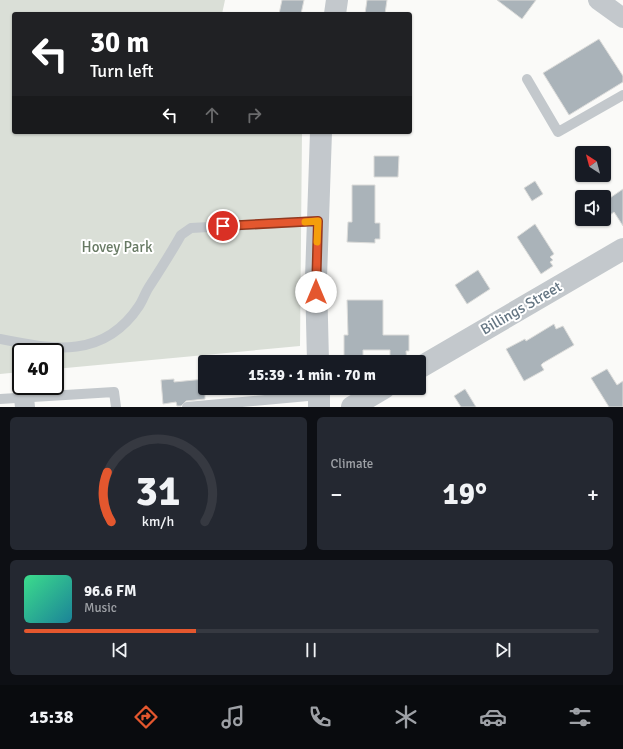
<!DOCTYPE html>
<meta charset="utf-8">
<style>
:root{--surface:#171b24;--page:#242831;--text:#f1f3f6;--muted:#9ea1a6;--line:#363941;--accent:#e4572e}
body{margin:0;font-family:Signika,sans-serif;background:var(--page);color:var(--text);height:100vh;display:flex;flex-direction:column;font-size:15px;white-space:nowrap}
*{box-sizing:border-box;margin:0}
p{font-size:13px;color:var(--muted)}
.icon{flex:none;width:22px;height:22px;fill:none;stroke:currentColor;stroke-width:2;stroke-linecap:round;stroke-linejoin:round}
.map{position:relative;height:407px;overflow:hidden}
.details{display:flex;flex-direction:column;gap:10px;padding:10px;background:#0d0f14;flex:1}
.details>*{flex:none}
.top-card{position:absolute;left:12px;top:12px;width:400px;height:122px;border-radius:4px;box-shadow:0 1px 3px #0004;background:#202124;color:#fff;overflow:hidden}
.needle{width:26px;rotate:324deg}
.tools{position:absolute;left:575px;top:146px;display:grid;gap:8px}
.tools a{display:grid;place-items:center;width:36px;height:36px;border-radius:4px;background:var(--surface);box-shadow:0 1px 3px #0004;font-size:20px}
.speed{position:absolute;left:12px;top:343px;display:flex;gap:8px;font-size:20px;font-weight:700;text-align:center}
.speed>*{display:grid;place-content:center;width:52px;height:52px;border-radius:50%;background:var(--surface);box-shadow:0 1px 3px #0004;line-height:1}
.speed .limit{border:2px solid #111;border-radius:6px;background:#fff;color:#111}
.pin{position:absolute;display:grid;place-items:center;width:34px;height:34px;color:#fff;margin:-17px;border:2px solid #fff;border-radius:50%;box-shadow:0 1px 4px #0007}
.me{position:absolute;width:44px;margin:-22px;rotate:0deg;stroke-linejoin:round;filter:drop-shadow(0 0 3px #0008)}
.turn{display:flex;align-items:center;gap:14px;height:84px;padding:0 12px;font-size:18px}
.turn .icon{width:52px;height:52px;stroke-width:2.5}
.turn b{display:block;font-size:28px;line-height:34px}
.lanes{display:flex;align-items:center;height:38px;padding:0 12px;background:#0003;justify-content:center;gap:20px;direction:ltr}
.lanes .off{opacity:.35}
.big{font-size:30px;font-weight:800;line-height:1.1}
.details .widget{flex:1;display:flex;flex-direction:column;justify-content:center;gap:6px;min-width:0;padding:0 14px;border-radius:6px;background:var(--page)}
.details .dial{align-items:center;gap:0}
.dial svg{height:104px;overflow:visible;fill:none;stroke:var(--line);stroke-width:7;stroke-linecap:round;text-anchor:middle}
.dial text{fill:var(--text);stroke:none}
.song{display:flex;align-items:center;gap:12px}
.cover{width:48px;height:48px;border-radius:6px;background:linear-gradient(135deg,hsl(150 70% 55%),hsl(190 70% 35%))}
.played{height:4px;border-radius:2px;background:linear-gradient(90deg,var(--accent) 30%,var(--line) 30%)}
.keys{display:flex;justify-content:space-around;direction:ltr}
.heat{display:flex;justify-content:space-between;align-items:center;font-size:22px;direction:ltr}
.details .tiles{flex:1;display:grid;gap:10px;grid-template-columns:1fr 1fr}
.widget:last-child{grid-column:span 2}
.trip{position:absolute;left:198px;top:355px;width:228px;height:40px;border-radius:4px;background:var(--surface);box-shadow:0 1px 3px #0004;font-weight:800;line-height:40px;text-align:center}
.tab-bar{display:flex;height:64px;justify-content:space-around;align-items:center;background:#090b0e;color:var(--muted)}
.tab-bar .icon{width:28px;height:28px}
.tab-bar .on{color:var(--accent)}
.tab-bar b{font-size:18px;color:var(--text)}
.map>svg:first-child{display:block}
</style>
<div class="map">
<svg width="623" height="407" viewBox="0 0 623 407">
<rect width="100%" height="100%" fill="#fafaf8"/>
<path fill="#dadfd7" d="M0 0H225L222 14H14V132H302L300 346 55 369V352H21V372L0 374Z"/>
<path fill="#aab3b9" stroke="#dcdcda" d="M282 0H304L301 14H279Z
M367 0H387L385 14H365Z
M497 0H536L522 19Z
M599 39 623 76V82L569 115 543 73Z
M374 156H399L398 177H374Z
M535 181 543 194 532 201 524 188Z
M352 185H375V223H380V239H375V243L347 242 348 222H352Z
M623 189V226L614 212 610 215 604 205V202Z
M535 224 554 254 550 257 553 260 550 262 553 266 541 274 517 237Z
M478 270 490 289 467 304 455 285Z
M347 300H383V335H409V351H406L407 362H390V350H363V362H344V335H348Z
M554 324 556 329 563 326 574 345 543 363 541 365 544 370 524 381 506 349 525 339 526 341Z
M607 369 617 385 623 381V407H609L591 378Z
M174 379V382L205 379V399L186 401 181 406H177L176 402 163 404 161 380Z
M465 389 476 407H461L454 396Z"/>
<g fill="none" stroke-linecap="round" stroke-linejoin="round">
<path stroke="#c3c8cc" stroke-width="10" d="M527 79 558 132 623 95
M0 339C54 350 104 359 139 306 143 300 145 293 149 287 160 270 171 253 181 235L191 228 318 221
M0 399 114 392 116 407
M187 407 319 395"/>
<path stroke="#c3c8cc" stroke-width="20" d="M598 0 623 18
M24 398 25 407"/>
<path stroke="#c3c8cc" stroke-width="22" d="M335 14 337 0
M318 362 316 278 321 132
M419 368 623 249
M319 388V407
M352 407 384 388"/>
</g>
<g fill="none" stroke-linecap="round" stroke-linejoin="round">
<g stroke="#94391e" stroke-width="10">
<path id="route" d="M223 226 318 221 316 292"/>
</g>
<use href="#route" stroke="#e4572e" stroke-width="7"/>
<path stroke="#f59e0b" stroke-width="7" d="M305 222 318 221 317 242"/>
</g>
<g text-anchor="middle" stroke-width="4" stroke-linejoin="round" paint-order="stroke">
<g font-size="15" fill="#687a64" stroke="#fff">
<text x="117" y="252">Hovey Park</text>
</g>
<g font-size="15" fill="#657683" stroke="#fff">
<text transform="translate(521 308) rotate(-30)" y="5">Billings Street</text>
</g>
</g>
</svg>
<div class="tools">
<a><svg class="needle" viewBox="-14 -14 28 28"><path d="M0-13l5 13h-10z" fill="#e53935"/><path d="M0 13l5-13h-10z" fill="#9ea1a6"/></svg></a>
<a><svg class="icon" aria-label="sound" viewBox="0 0 24 24"><path d="M4 9h4l5-4v14l-5-4H4zM17 9q2 3 0 6"/></svg></a>
</div>
<div class="speed"><div class="limit">40</div></div>
<div class="pin" style="left:223px;top:226px;background:#d93025"><svg class="icon" aria-label="arrive" viewBox="0 0 24 24"><path d="M6 21V4h12l-3 4 3 4H6"/></svg></div>
<svg class="me" style="left:316px;top:292px" viewBox="-20 -20 40 40"><circle r="19" fill="#fff"/><path d="M0-13L10 11 0 6-10 11z" fill="#e4572e"/></svg>
<div class="trip">15:39 · 1 min · 70 m</div>
<div class="top-card">
<div class="turn"><svg class="icon" aria-label="left" viewBox="0 0 24 24"><path d="M17 20v-9H6M10 6l-5 5 5 5"/></svg><div><b>30 m</b>Turn left</div></div>
<div class="lanes"><svg class="icon" aria-label="left" viewBox="0 0 24 24"><path d="M17 20v-9H6M10 6l-5 5 5 5"/></svg><svg class="icon off" aria-label="ahead" viewBox="0 0 24 24"><path d="M12 20V5M6 11l6-6 6 6"/></svg><svg class="icon off" aria-label="right" viewBox="0 0 24 24"><path d="M7 20v-9h11M14 6l5 5-5 5"/></svg></div>
</div>
</div>
<section class="details">
<div class="tiles">
<div class="widget dial"><svg viewBox="0 0 100 80">
<path d="M14 69A42 42 0 1 1 86 69"/>
<path d="M14 69A42 42 0 0 1 11 31" stroke="#e4572e"/>
<text x="50" y="56" font-size="32" font-weight="700">31</text>
<text x="50" y="72" font-size="11">km/h</text>
</svg></div>
<div class="widget"><p>Climate</p>
<div class="heat"><a>−</a><b class="big">19°</b><a>+</a></div>
</div>
<div class="widget">
<div class="song"><i class="cover"></i><div><b>96.6 FM</b><p>Music</p></div></div>
<div class="played"></div>
<div class="keys"><svg class="icon" aria-label="previous" viewBox="0 0 24 24"><path d="M18 5L8 12l10 7zM5 5v14"/></svg><svg class="icon" aria-label="pause" viewBox="0 0 24 24"><path d="M8 5v14M16 5v14"/></svg><svg class="icon" aria-label="next" viewBox="0 0 24 24"><path d="M6 5l10 7-10 7zM19 5v14"/></svg></div>
</div>
</div>
</section>
<nav class="tab-bar">
<b>15:38</b>
<svg class="icon on" aria-label="directions" viewBox="0 0 24 24"><path d="M12 3l9 9-9 9-9-9zM9 14v-3h6M13 9l2 2-2 2"/></svg>
<svg class="icon" aria-label="music" viewBox="0 0 24 24"><path d="M9 18V5l10-2v13"/><circle cx="6" cy="18" r="3"/><circle cx="16" cy="16" r="3"/></svg>
<svg class="icon" aria-label="phone" viewBox="0 0 24 24"><path d="M5 4h4l2 5-3 2q2 4 5 5l2-3 5 2v4C11 20 4 13 5 4z"/></svg>
<svg class="icon" aria-label="climate" viewBox="0 0 24 24"><path d="M12 3v18M4 7l16 10M4 17L20 7"/></svg>
<svg class="icon" aria-label="car" viewBox="0 0 24 24"><path d="M5 17H2v-5l4-1 3-4h7l3 4 3 1v5h-3M9 17h6M6 11h13"/><circle cx="7" cy="17" r="2"/><circle cx="17" cy="17" r="2"/></svg>
<svg class="icon" aria-label="filters" viewBox="0 0 24 24"><path d="M4 7h16M4 17h16"/><circle cx="9" cy="7" r="2"/><circle cx="15" cy="17" r="2"/></svg>
</nav>
